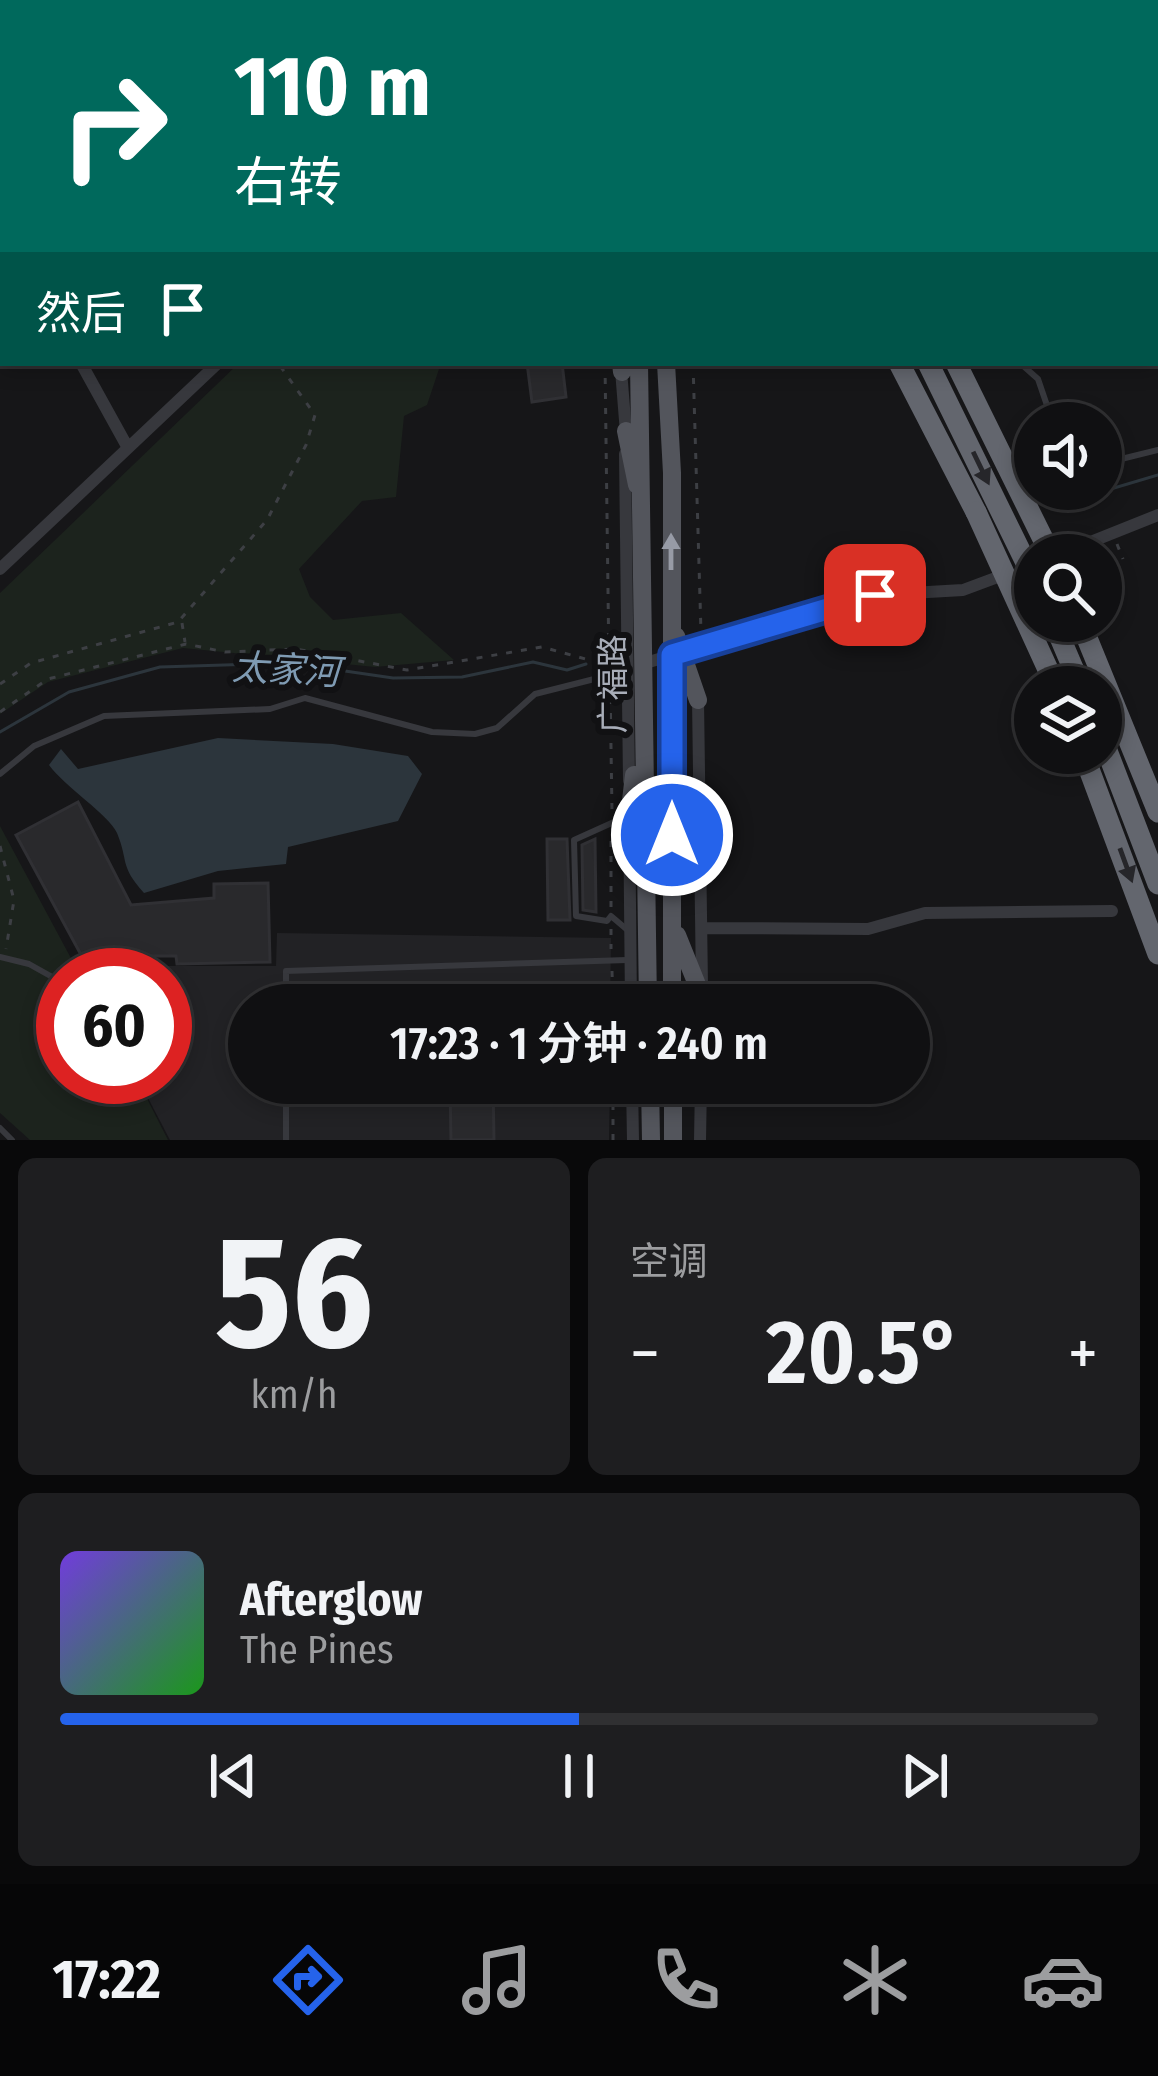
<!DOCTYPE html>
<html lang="zh">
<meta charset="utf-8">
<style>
:root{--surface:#101012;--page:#1e1e20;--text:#f1f3f6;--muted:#9c9d9f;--line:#303032;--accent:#2563eb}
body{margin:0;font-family:"Fira Sans Condensed","Noto Sans SC",sans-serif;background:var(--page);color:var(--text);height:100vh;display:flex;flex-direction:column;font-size:45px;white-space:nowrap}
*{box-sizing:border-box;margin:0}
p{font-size:39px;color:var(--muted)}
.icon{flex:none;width:66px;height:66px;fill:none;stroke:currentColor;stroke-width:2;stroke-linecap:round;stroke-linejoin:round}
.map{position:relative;height:1140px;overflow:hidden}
.side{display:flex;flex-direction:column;gap:18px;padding:18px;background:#09090a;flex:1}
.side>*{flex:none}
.banner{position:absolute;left:0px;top:0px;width:1158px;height:366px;box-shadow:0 6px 18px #0003,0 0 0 3px var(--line);background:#00695c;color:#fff;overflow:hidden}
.tools{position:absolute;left:1014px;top:402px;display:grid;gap:24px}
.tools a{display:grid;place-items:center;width:108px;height:108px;border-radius:50%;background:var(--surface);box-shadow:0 6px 18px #0003,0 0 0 3px var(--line);font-size:60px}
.speed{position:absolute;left:36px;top:948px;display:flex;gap:24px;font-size:60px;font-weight:700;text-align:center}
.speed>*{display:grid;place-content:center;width:156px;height:156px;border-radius:50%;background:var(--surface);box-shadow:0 6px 18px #0003,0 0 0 3px var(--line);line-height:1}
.speed .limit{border:18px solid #d22;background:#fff;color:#111}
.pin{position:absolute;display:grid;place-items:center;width:102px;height:102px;color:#fff;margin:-51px;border-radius:24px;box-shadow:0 6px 18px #0006}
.me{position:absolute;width:132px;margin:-66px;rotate:0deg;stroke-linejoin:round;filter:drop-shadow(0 0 9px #0008)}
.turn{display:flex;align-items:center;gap:42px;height:252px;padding:0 36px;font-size:54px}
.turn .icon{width:156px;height:156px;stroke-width:2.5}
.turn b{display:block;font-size:84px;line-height:102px}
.then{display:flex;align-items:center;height:114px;padding:0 36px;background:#0003;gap:24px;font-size:45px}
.big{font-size:90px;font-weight:600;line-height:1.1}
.side .tile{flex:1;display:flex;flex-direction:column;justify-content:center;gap:18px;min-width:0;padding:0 42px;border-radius:18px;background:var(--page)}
.side .dial{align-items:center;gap:0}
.dial b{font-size:156px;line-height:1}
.song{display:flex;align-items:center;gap:36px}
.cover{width:144px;height:144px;border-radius:18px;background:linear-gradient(135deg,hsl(260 70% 55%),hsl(120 70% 35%))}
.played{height:12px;border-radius:6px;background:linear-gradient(90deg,var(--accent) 50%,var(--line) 50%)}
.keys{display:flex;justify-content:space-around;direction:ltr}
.heat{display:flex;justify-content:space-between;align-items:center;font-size:66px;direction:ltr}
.side .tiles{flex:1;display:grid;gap:18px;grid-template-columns:1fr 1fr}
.tile:last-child{grid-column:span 2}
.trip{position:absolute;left:228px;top:984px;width:702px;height:120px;border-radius:60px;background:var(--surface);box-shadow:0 6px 18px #0003,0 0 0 3px var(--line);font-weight:600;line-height:120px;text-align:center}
.menu{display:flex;height:192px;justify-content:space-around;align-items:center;background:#060607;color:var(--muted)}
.menu .icon{width:84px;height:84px}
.menu .current{color:var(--accent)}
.menu b{font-size:54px;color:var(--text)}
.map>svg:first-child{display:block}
</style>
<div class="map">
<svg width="1158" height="1140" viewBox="0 0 1158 1140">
<rect width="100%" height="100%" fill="#161618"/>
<path fill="#222225" d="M277 933 611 938 610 1005H249V1083H610L609 1140H170L137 1077H165V975H113L125 966H276Z"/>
<path fill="#1c231d" d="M239 363H441L427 405 404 416 396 497 362 501 299 569 310 597 333 620 401 613 454 660 375 667 183 648 48 682 0 714V593Z
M0 826 80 975H63V1077H136L168 1140H30L0 1113Z"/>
<path fill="#2c353c" d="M218 738 333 744 408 756 422 774 398 821 288 847 286 864 218 871 144 893C119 865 129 862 117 833 108 814 65 787 49 765L61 749 78 769Z"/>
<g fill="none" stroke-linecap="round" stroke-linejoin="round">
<path stroke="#2c353c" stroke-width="3" d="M1077 499 1158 475
M0 732 69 692 160 667 290 663 393 678 462 677 533 662 567 670 586 664"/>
</g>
<path fill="#29292c" stroke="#303034" stroke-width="3" d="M527 363H562L566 397 532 402Z
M78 802 131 905 214 898V884L268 883 270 962 177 964 176 956H132L92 975 16 835Z
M547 839H567L570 920H548Z
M595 839 596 912 583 910 582 845Z
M402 991H482V1005H402Z
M450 1083H493L494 1140H451Z"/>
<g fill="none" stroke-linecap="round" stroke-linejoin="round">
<path stroke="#3d3f44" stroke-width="3" stroke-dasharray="6 9" stroke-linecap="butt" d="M622 0 623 3
M605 363 609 667
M693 363 701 632
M1117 544 1123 559
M182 623 185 642
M610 683 612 811
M0 684 31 663 178 622 267 520 306 445 315 415 278 363
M0 712 48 679 186 644 225 652 296 649 407 670 542 647 600 663 606 658
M0 846 14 900 6 949
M611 907V833
M611 929V949
M612 971 613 1005
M613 1140V1083"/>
<path stroke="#37383d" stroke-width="6" d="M877 3 878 0
M1020 363 1038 379 1053 423
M1101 464 1158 450
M0 774 34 746 104 716 270 709 305 698 432 732 475 734 497 728 535 694 626 671
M625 817 574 840 576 916 607 921 611 916 631 933
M0 957 29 964 63 983
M286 1005V971L627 960
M0 1128 12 1140
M286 1140V1083"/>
<path stroke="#37383d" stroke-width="12" d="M326 0 328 3
M500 0 501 3
M20 3 22 0
M1155 83H1158
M0 112 3 117
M0 225 3 230
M81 363 128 448
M621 370 626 433
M625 454 629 781
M1058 555 1158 515
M0 569 218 363
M642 664 876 595 963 590 1006 574
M698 700 702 986
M629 802 631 1005
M703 928 868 929 925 913 1112 911
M632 1083 633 1140
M700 1140 701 1083"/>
<path stroke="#45474d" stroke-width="16" d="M735 0 736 3"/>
<path stroke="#53555c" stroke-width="18" d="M518 0 519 3
M565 0 566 3
M590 0 591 3
M652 0V3
M621 363 622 372
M639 363 648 1005
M666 363 672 473V1005
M626 431 637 485
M676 636 698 700
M630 809 634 775
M677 935 702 997
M650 1083 651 1140
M673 1083V1140"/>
<path stroke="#63666e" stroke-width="21" d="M767 0 768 3
M793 0 794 3
M899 363 976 512
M956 363 1051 555
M1053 621 1081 687
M1080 621 1158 812
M1101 735 1158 884
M1083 753 1158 954"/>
<path stroke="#63666e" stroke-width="21" d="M928 363 1035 581
M976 512 1056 687"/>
</g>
<defs><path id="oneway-solid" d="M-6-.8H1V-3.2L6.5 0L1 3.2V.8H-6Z" transform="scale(3)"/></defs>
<g fill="#26262a">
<use href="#oneway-solid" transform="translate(981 468) rotate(64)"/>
<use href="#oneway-solid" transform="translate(1126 865) rotate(70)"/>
</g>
<use fill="#979ba6" href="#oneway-solid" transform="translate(671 552) rotate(-90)"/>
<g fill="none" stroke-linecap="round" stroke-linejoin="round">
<g stroke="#184099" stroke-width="30">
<path id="route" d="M672 835V655L875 595"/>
</g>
<use href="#route" stroke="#2563eb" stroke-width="21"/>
</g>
<g text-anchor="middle" stroke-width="12" stroke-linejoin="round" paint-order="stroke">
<g font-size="33" fill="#a8adb8" stroke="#111113">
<text transform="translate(612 684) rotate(-90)" y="12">广福路</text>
</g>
<g font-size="36" font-style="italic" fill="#7f9bb3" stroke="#111113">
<text transform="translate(286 669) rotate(3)" y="13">太家河</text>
</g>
</g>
</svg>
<div class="tools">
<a><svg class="icon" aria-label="sound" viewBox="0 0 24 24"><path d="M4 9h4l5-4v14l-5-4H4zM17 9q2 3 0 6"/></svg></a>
<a><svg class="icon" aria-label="search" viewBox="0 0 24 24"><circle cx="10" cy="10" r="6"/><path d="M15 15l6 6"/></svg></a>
<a><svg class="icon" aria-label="layers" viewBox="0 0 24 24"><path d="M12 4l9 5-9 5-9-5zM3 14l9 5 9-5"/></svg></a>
</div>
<div class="speed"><div class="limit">60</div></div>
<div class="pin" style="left:875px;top:595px;background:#d93025"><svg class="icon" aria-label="arrive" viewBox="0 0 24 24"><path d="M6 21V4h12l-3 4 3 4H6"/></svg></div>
<svg class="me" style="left:672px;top:835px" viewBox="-20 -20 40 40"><circle r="17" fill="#2563eb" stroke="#fff" stroke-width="3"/><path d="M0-11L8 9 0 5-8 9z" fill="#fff"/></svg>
<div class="trip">17:23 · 1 分钟 · 240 m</div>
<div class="banner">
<div class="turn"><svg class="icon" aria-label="right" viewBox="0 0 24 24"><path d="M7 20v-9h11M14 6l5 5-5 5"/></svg><div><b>110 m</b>右转</div></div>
<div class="then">然后<svg class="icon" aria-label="arrive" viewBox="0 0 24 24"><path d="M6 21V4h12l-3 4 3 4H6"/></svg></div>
</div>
</div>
<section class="side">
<div class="tiles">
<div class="tile dial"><b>56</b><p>km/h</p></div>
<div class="tile"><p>空调</p>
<div class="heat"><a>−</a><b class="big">20.5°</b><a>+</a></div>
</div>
<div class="tile">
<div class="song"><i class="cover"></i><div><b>Afterglow</b><p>The Pines</p></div></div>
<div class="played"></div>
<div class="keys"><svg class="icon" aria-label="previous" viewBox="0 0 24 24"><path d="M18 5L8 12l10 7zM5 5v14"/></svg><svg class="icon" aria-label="pause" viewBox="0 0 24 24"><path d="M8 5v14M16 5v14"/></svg><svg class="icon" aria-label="next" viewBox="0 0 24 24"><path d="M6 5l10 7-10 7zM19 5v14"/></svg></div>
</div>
</div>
</section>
<nav class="menu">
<b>17:22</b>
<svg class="icon current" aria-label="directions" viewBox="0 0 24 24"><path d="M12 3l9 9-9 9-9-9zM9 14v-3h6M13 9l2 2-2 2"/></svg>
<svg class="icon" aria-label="music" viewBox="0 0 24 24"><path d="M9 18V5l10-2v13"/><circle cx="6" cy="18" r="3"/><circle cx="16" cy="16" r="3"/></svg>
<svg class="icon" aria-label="phone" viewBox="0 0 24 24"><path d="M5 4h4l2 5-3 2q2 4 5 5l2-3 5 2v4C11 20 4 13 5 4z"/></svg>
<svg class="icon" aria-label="climate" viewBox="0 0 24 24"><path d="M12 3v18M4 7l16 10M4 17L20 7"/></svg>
<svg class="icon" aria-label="car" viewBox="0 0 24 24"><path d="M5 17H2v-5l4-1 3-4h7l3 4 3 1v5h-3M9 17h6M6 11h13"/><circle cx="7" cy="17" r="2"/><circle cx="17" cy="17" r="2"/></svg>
</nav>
